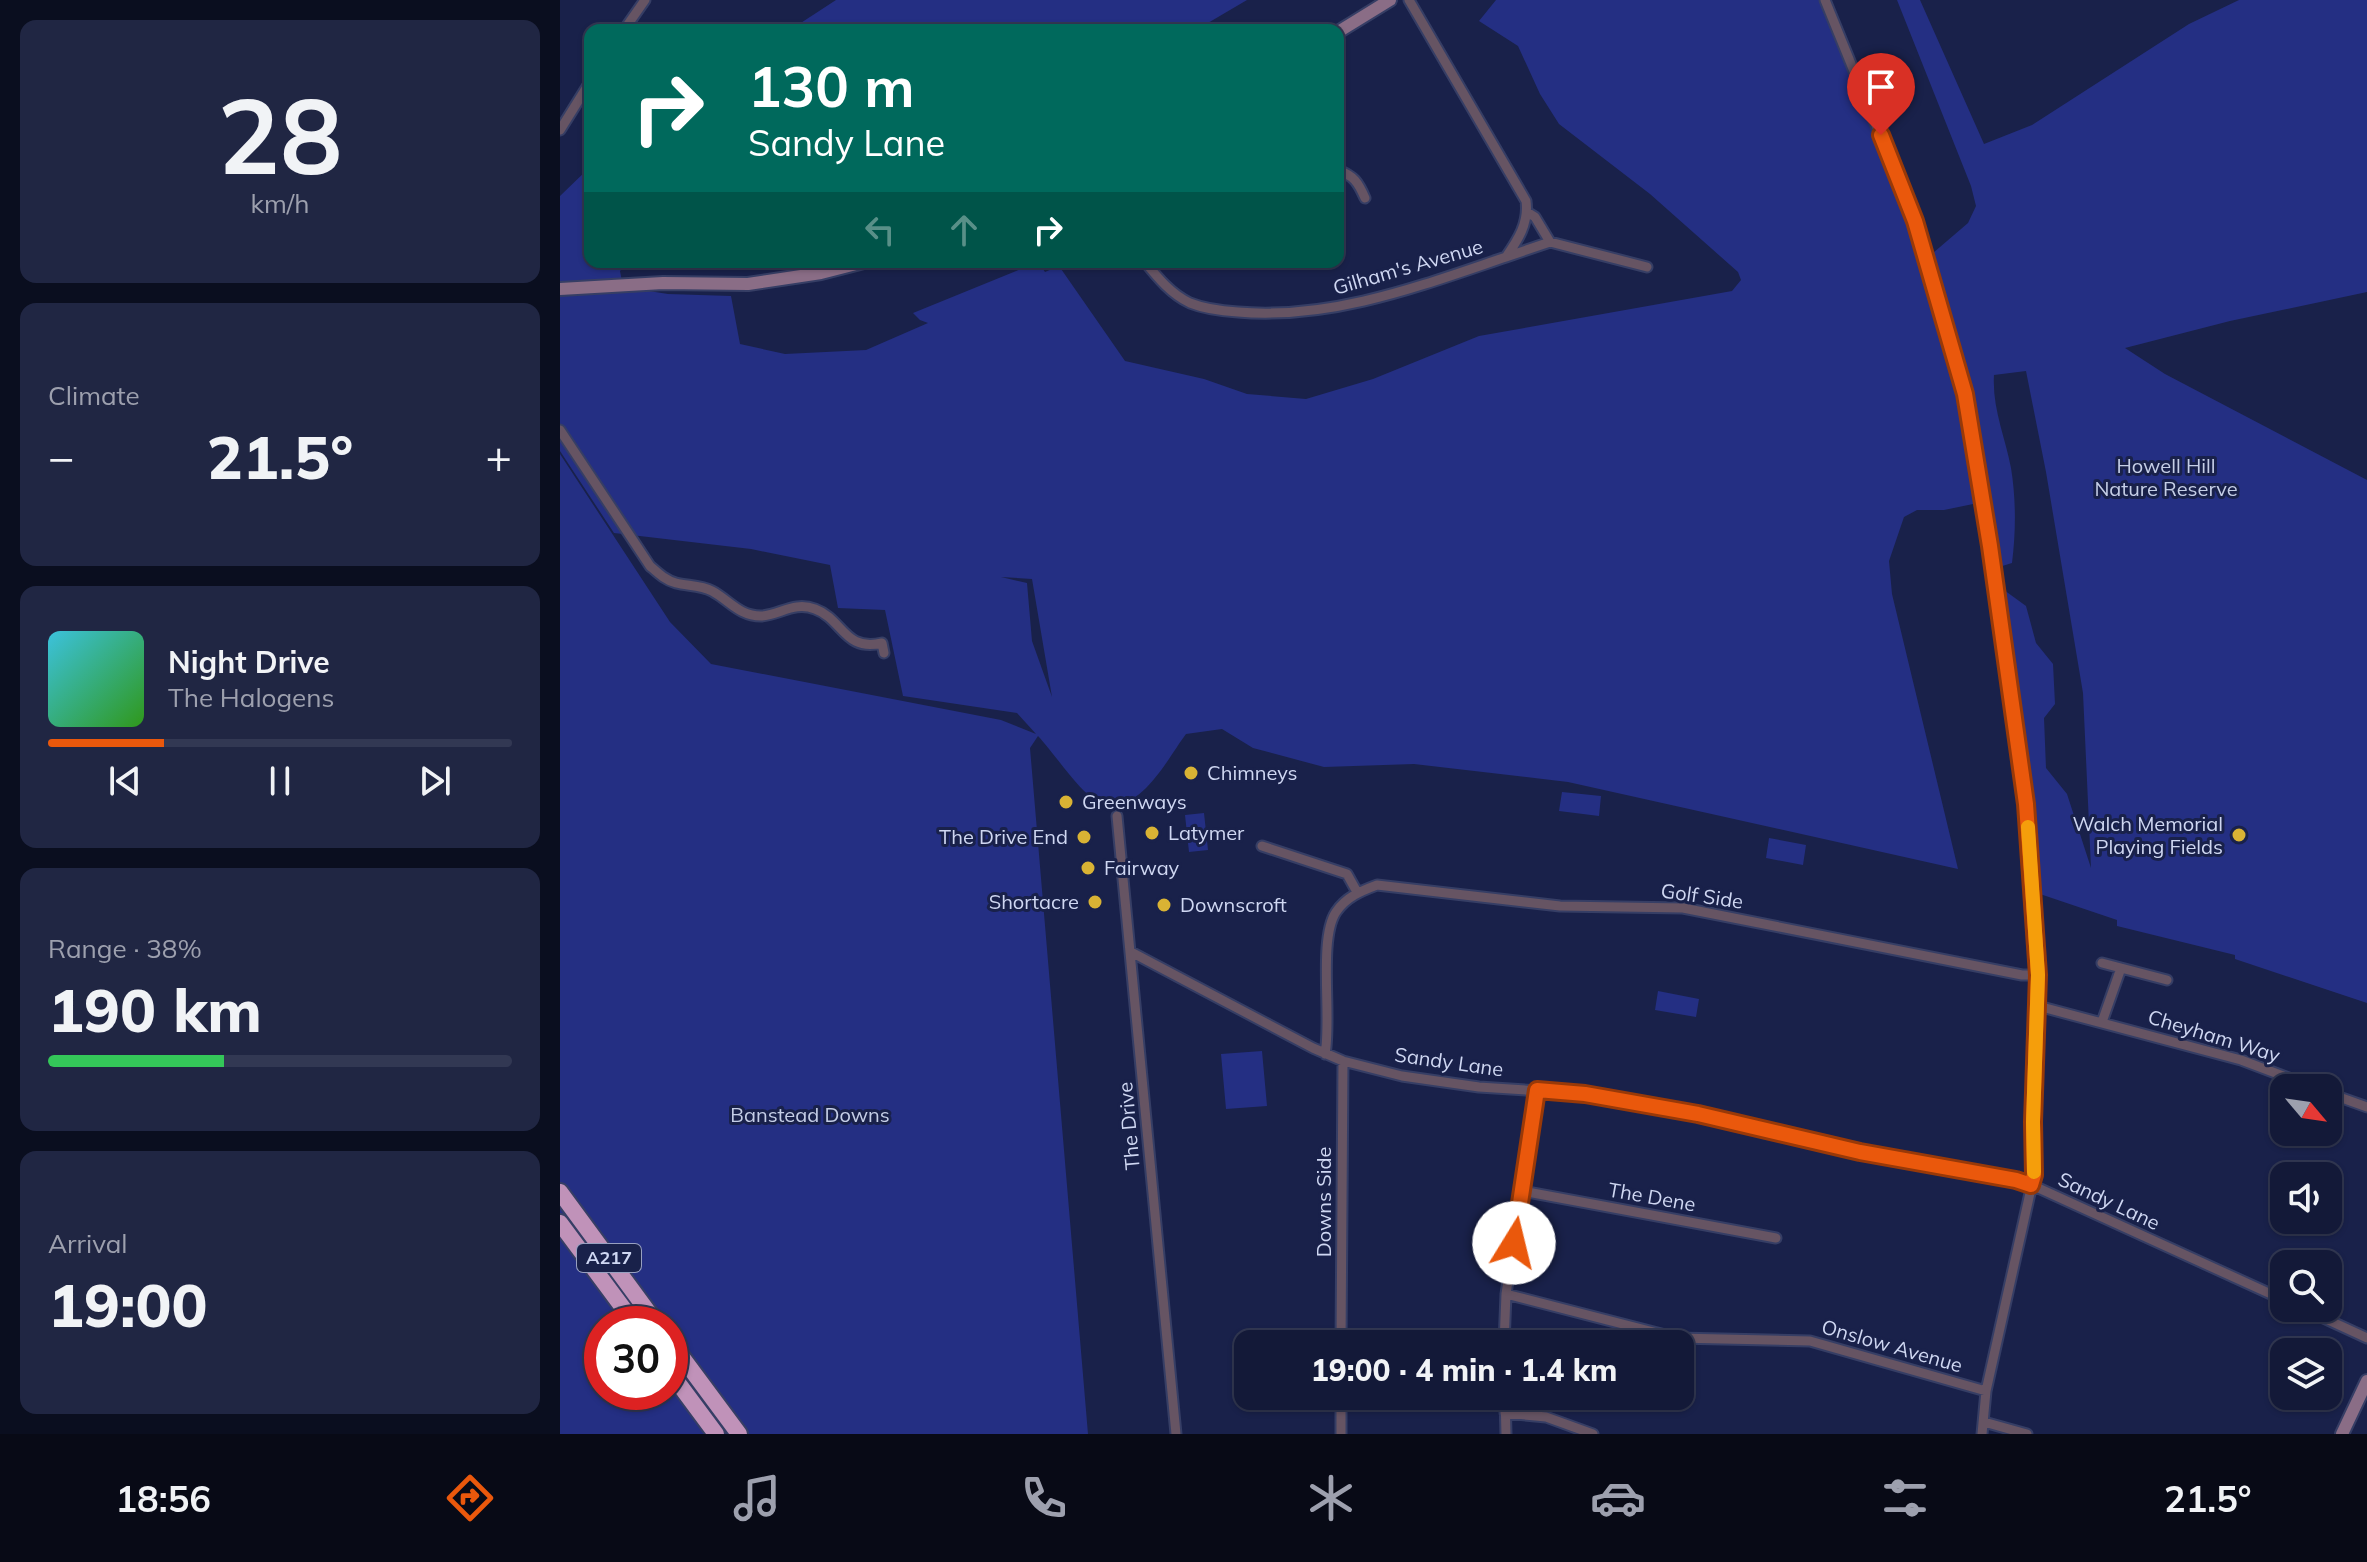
<!DOCTYPE html>
<meta charset="utf-8">
<style>
:root{--surface:#131938;--page:#202643;--text:#f1f3f6;--muted:#9da0ae;--line:#323853;--accent:#ea580c}
body{margin:0;font-family:Mulish,sans-serif;background:var(--page);color:var(--text);height:100vh;display:flex;flex-direction:column;font-size:30px;white-space:nowrap}
*{box-sizing:border-box;margin:0}
p{font-size:26px;color:var(--muted)}
.icon{flex:none;width:44px;height:44px;fill:none;stroke:currentColor;stroke-width:2;stroke-linecap:round;stroke-linejoin:round}
.map{position:relative;flex:1;overflow:hidden}
.drawer{display:flex;flex-direction:column;gap:20px;padding:20px;background:#0a0e1f;width:560px}
.drawer>*{flex:none}
.guide{position:absolute;left:24px;top:24px;width:760px;height:244px;border-radius:16px;box-shadow:0 2px 6px #0004,0 0 0 2px var(--line);background:#00695c;color:#fff;overflow:hidden}
.needle{width:52px;rotate:119deg}
.tools{position:absolute;left:1710px;top:1074px;display:grid;gap:16px}
.tools a{display:grid;place-items:center;width:72px;height:72px;border-radius:16px;background:var(--surface);box-shadow:0 2px 6px #0004,0 0 0 2px var(--line);font-size:40px}
.speed{position:absolute;left:24px;top:1306px;display:flex;gap:16px;font-size:40px;font-weight:700;text-align:center}
.speed>*{display:grid;place-content:center;width:104px;height:104px;border-radius:50%;background:var(--surface);box-shadow:0 2px 6px #0004,0 0 0 2px var(--line);line-height:1}
.speed .limit{border:12px solid #d22;background:#fff;color:#111}
.pin{position:absolute;display:grid;place-items:center;width:68px;height:68px;color:#fff;margin:-82px -34px;border-radius:50% 50% 50% 0;rotate:-45deg;box-shadow:0 0 8px #0007}
.pin .icon{rotate:45deg}
.me{position:absolute;width:88px;margin:-44px;rotate:9deg;stroke-linejoin:round;filter:drop-shadow(0 0 6px #0008)}
.turn{display:flex;align-items:center;gap:28px;height:168px;padding:0 32px;font-size:36px}
.turn .icon{width:104px;height:104px;stroke-width:2.5}
.turn b{display:block;font-size:56px;line-height:68px}
.lanes{display:flex;align-items:center;height:76px;padding:0 32px;background:#0003;justify-content:center;gap:40px;direction:ltr}
.lanes .off{opacity:.35}
.big{font-size:60px;font-weight:800;line-height:1.1}
.drawer .widget{flex:1;display:flex;flex-direction:column;justify-content:center;gap:12px;min-width:0;padding:0 28px;border-radius:16px;background:var(--page)}
.drawer .dial{align-items:center;gap:0}
.dial b{font-size:104px;line-height:1}
.song{display:flex;align-items:center;gap:24px}
.cover{width:96px;height:96px;border-radius:12px;background:linear-gradient(135deg,hsl(190 70% 55%),hsl(110 70% 35%))}
.played{height:8px;border-radius:4px;background:linear-gradient(90deg,var(--accent) 25%,var(--line) 25%)}
.keys{display:flex;justify-content:space-around;direction:ltr}
.heat{display:flex;justify-content:space-between;align-items:center;font-size:44px;direction:ltr}
.charge{height:12px;border-radius:6px;background:linear-gradient(90deg,#34c759 38%,var(--line) 0)}
.trip{position:absolute;left:674px;top:1330px;width:460px;height:80px;border-radius:16px;background:var(--surface);box-shadow:0 2px 6px #0004,0 0 0 2px var(--line);font-weight:800;line-height:80px;text-align:center}
.menu{display:flex;height:128px;justify-content:space-around;align-items:center;background:#080a16;color:var(--muted)}
.menu .icon{width:56px;height:56px}
.menu .on{color:var(--accent)}
.menu b{font-size:36px;color:var(--text)}
main{display:flex;flex:1;min-height:0}
.map>svg:first-child{display:block}
</style>
<main>
<section class="drawer">
<div class="widget dial"><b>28</b><p>km/h</p></div>
<div class="widget"><p>Climate</p>
<div class="heat"><a>−</a><b class="big">21.5°</b><a>+</a></div>
</div>
<div class="widget">
<div class="song"><i class="cover"></i><div><b>Night Drive</b><p>The Halogens</p></div></div>
<div class="played"></div>
<div class="keys"><svg class="icon" aria-label="previous" viewBox="0 0 24 24"><path d="M18 5L8 12l10 7zM5 5v14"/></svg><svg class="icon" aria-label="pause" viewBox="0 0 24 24"><path d="M8 5v14M16 5v14"/></svg><svg class="icon" aria-label="next" viewBox="0 0 24 24"><path d="M6 5l10 7-10 7zM19 5v14"/></svg></div>
</div>
<div class="widget"><p>Range · 38%</p><b class="big">190 km</b><div class="charge"></div></div>
<div class="widget"><p>Arrival</p><b class="big">19:00</b></div>
</section>
<div class="map">
<svg width="1807" height="1434" viewBox="0 0 1807 1434">
<rect width="100%" height="100%" fill="#19214a"/>
<path fill="#242f83" fill-rule="evenodd" d="M276 0H687L636 30H230Z
M936 0H1267L1336 162 1361 243 1373 253 1408 223 1416 206 1411 186 1337 0H1360L1424 144 1472 125 1629 24 1679 0H1807V292L1670 321 1565 348 1605 374 1807 480V1003L1675 959V955L1557 926V920L1477 893 1467 752 1444 590 1466 606 1476 643 1493 664 1495 704 1484 718 1486 768 1507 794 1531 868 1523 693 1486 472 1466 371 1434 375C1432 408 1445 436 1451 468 1456 498 1456 532 1452 563L1439 567 1427 495 1416 498 1418 503 1384 510H1357L1344 517 1329 561 1332 594 1398 869 1008 782 854 764 764 767 693 748 662 729 626 734C605 762 574 827 531 797 515 785 493 752 478 736L470 748 528 1434H0V454L110 622 151 664 441 720 476 734 457 713 343 696 325 610 278 608 270 565 191 549 54 533 0 451V196L30 167V262H68L60 271 63 287 108 294 171 296 180 344 225 354 306 350 368 323 360 320 353 313 478 262 485 272 499 266 565 361 644 379 687 394 746 399 813 379 919 336 1172 291 1181 280 1178 272 1090 194 999 124 980 94 958 46 919 21ZM441 577 472 579 492 697 472 641 467 583ZM42 1324H110V1392H42Z
M1002 792 1041 796 1039 816 999 811Z
M644 813 648 850 629 852 625 815Z
M1209 838 1246 845 1243 865 1206 858Z
M1098 991 1139 999 1136 1017 1095 1010Z
M702 1051 707 1106 666 1109 661 1054Z"/>
<g fill="none" stroke-linecap="round" stroke-linejoin="round">
<g stroke="#363e65" stroke-width="13">
<path id="street" d="M1265 0 1355 221 1405 394 1426 514 1466 804 1478 975 1473 1122 1474 1175 1426 1391 1422 1434
M64 30 85 0
M0 130 30 82
M778 170C794 176 798 182 805 198
M967 212 975 217 990 242
M946 257 990 242 1087 267
M585 262C598 278 611 294 630 303 645 309 662 311 678 312 771 320 860 286 946 257 958 240 969 223 966 201L849 0
M0 430 90 566C98 573 105 580 116 583 127 586 141 585 152 591 169 600 179 616 201 616 220 615 234 601 255 609 283 619 284 652 322 643L324 653
M557 816 616 1434
M702 846 787 874 797 892
M571 952 753 1048 783 1061 842 1076 919 1087 1025 1094 1089 1105 1163 1119 1300 1152 1463 1181 1724 1300
M1542 963 1561 968
M1478 1006 1681 1060 1755 1088
M1542 1022 1561 968 1607 980
M765 1054C772 1018 758 939 776 912 786 897 801 891 817 885L1000 906 1123 908 1462 975H1478
M1768 1093 1807 1107
M962 1191 1216 1238
M946 1294 1117 1338 1250 1341 1426 1391
M1742 1308 1807 1338
M781 1344 783 1061
M944 1344 946 1294 977 1090
M945 1396 946 1434
M945 1413 986 1417 1033 1434
M1424 1422 1467 1434
M781 1434V1396"/>
</g>
<g stroke="#363e65" stroke-width="16">
<path id="secondary" d="M778 32 830 0
M0 289 103 283 188 284 261 273 304 262
M1782 1434 1807 1381"/>
</g>
<g stroke="#363e65" stroke-width="20">
<path id="highway" d="M0 1192 97 1324
M0 1223 75 1324
M110 1341 179 1434
M110 1372 156 1434"/>
</g>
<use href="#street" stroke="#665463" stroke-width="9"/>
<use href="#secondary" stroke="#8a6d86" stroke-width="12"/>
<use href="#highway" stroke="#c092b9" stroke-width="16"/>
</g>
<g fill="none" stroke-linecap="round" stroke-linejoin="round">
<g stroke="#983908" stroke-width="20">
<path id="route" d="M954 1243 977 1090 1025 1094 1138 1114 1300 1152 1456 1180 1471 1185 1474 1175 1473 1122 1478 975 1466 804 1430 546 1405 394 1355 221 1321 135"/>
</g>
<use href="#route" stroke="#ea580c" stroke-width="14"/>
<path stroke="#f59e0b" stroke-width="14" d="M1468 827 1478 975 1473 1122 1474 1172"/>
</g>
<g fill="#d9b334" stroke="#19214a" stroke-width="3">
<circle cx="631" cy="773" r="8"/>
<circle cx="506" cy="802" r="8"/>
<circle cx="592" cy="833" r="8"/>
<circle cx="1679" cy="835" r="8"/>
<circle cx="524" cy="837" r="8"/>
<circle cx="528" cy="868" r="8"/>
<circle cx="535" cy="902" r="8"/>
<circle cx="604" cy="905" r="8"/>
</g>
<g text-anchor="middle" stroke-width="6" stroke-linejoin="round" paint-order="stroke">
<rect fill="#19214a" stroke="#98a0c0" stroke-width="2" x="17" y="1244" width="64" height="28" rx="6"/>
<g font-size="18" font-weight="bold" fill="#cfd7f2">
<text x="49" y="1264">A217</text>
</g>
<g font-size="20" fill="#cfd7f2" stroke="#19214a">
<text transform="translate(848 267) rotate(-16)" y="7">Gilham's Avenue</text>
<text transform="translate(1142 896) rotate(8)" y="7">Golf Side</text>
<text transform="translate(1654 1036) rotate(17)" y="7">Cheyham Way</text>
<text transform="translate(889 1062) rotate(8)" y="7">Sandy Lane</text>
<text transform="translate(569 1126) rotate(-95)" y="7">The Drive</text>
<text transform="translate(1092 1197) rotate(10)" y="7">The Dene</text>
<text transform="translate(1549 1201) rotate(25)" y="7">Sandy Lane</text>
<text transform="translate(764 1202) rotate(-90)" y="7">Downs Side</text>
<text transform="translate(1332 1346) rotate(16)" y="7">Onslow Avenue</text>
</g>
<g font-size="20" fill="#c5cee7" stroke="#19214a">
<text x="1606" y="473">Howell Hill<tspan x="1606" dy="23">Nature Reserve</tspan></text>
<text x="250" y="1122">Banstead Downs</text>
</g>
<g font-size="20" fill="#cfd7f2" stroke="#19214a" text-anchor="start">
<text x="647" y="780">Chimneys</text>
<text x="522" y="809">Greenways</text>
<text x="1663" y="831" text-anchor="end">Walch Memorial<tspan x="1663" dy="23">Playing Fields</tspan></text>
<text x="608" y="840">Latymer</text>
<text x="508" y="844" text-anchor="end">The Drive End</text>
<text x="544" y="875">Fairway</text>
<text x="519" y="909" text-anchor="end">Shortacre</text>
<text x="620" y="912">Downscroft</text>
</g>
</g>
</svg>
<div class="tools">
<a><svg class="needle" viewBox="-14 -14 28 28"><path d="M0-13l5 13h-10z" fill="#e53935"/><path d="M0 13l5-13h-10z" fill="#9da0ae"/></svg></a>
<a><svg class="icon" aria-label="sound" viewBox="0 0 24 24"><path d="M4 9h4l5-4v14l-5-4H4zM17 9q2 3 0 6"/></svg></a>
<a><svg class="icon" aria-label="search" viewBox="0 0 24 24"><circle cx="10" cy="10" r="6"/><path d="M15 15l6 6"/></svg></a>
<a><svg class="icon" aria-label="layers" viewBox="0 0 24 24"><path d="M12 4l9 5-9 5-9-5zM3 14l9 5 9-5"/></svg></a>
</div>
<div class="speed"><div class="limit">30</div></div>
<div class="pin" style="left:1321px;top:135px;background:#d93025"><svg class="icon" aria-label="arrive" viewBox="0 0 24 24"><path d="M6 21V4h12l-3 4 3 4H6"/></svg></div>
<svg class="me" style="left:954px;top:1243px" viewBox="-20 -20 40 40"><circle r="19" fill="#fff"/><path d="M0-13L10 11 0 6-10 11z" fill="#ea580c"/></svg>
<div class="trip">19:00 · 4 min · 1.4 km</div>
<div class="guide">
<div class="turn"><svg class="icon" aria-label="right" viewBox="0 0 24 24"><path d="M7 20v-9h11M14 6l5 5-5 5"/></svg><div><b>130 m</b>Sandy Lane</div></div>
<div class="lanes"><svg class="icon off" aria-label="left" viewBox="0 0 24 24"><path d="M17 20v-9H6M10 6l-5 5 5 5"/></svg><svg class="icon off" aria-label="ahead" viewBox="0 0 24 24"><path d="M12 20V5M6 11l6-6 6 6"/></svg><svg class="icon" aria-label="right" viewBox="0 0 24 24"><path d="M7 20v-9h11M14 6l5 5-5 5"/></svg></div>
</div>
</div>
</main>
<nav class="menu">
<b>18:56</b>
<svg class="icon on" aria-label="directions" viewBox="0 0 24 24"><path d="M12 3l9 9-9 9-9-9zM9 14v-3h6M13 9l2 2-2 2"/></svg>
<svg class="icon" aria-label="music" viewBox="0 0 24 24"><path d="M9 18V5l10-2v13"/><circle cx="6" cy="18" r="3"/><circle cx="16" cy="16" r="3"/></svg>
<svg class="icon" aria-label="phone" viewBox="0 0 24 24"><path d="M5 4h4l2 5-3 2q2 4 5 5l2-3 5 2v4C11 20 4 13 5 4z"/></svg>
<svg class="icon" aria-label="climate" viewBox="0 0 24 24"><path d="M12 3v18M4 7l16 10M4 17L20 7"/></svg>
<svg class="icon" aria-label="car" viewBox="0 0 24 24"><path d="M5 17H2v-5l4-1 3-4h7l3 4 3 1v5h-3M9 17h6M6 11h13"/><circle cx="7" cy="17" r="2"/><circle cx="17" cy="17" r="2"/></svg>
<svg class="icon" aria-label="filters" viewBox="0 0 24 24"><path d="M4 7h16M4 17h16"/><circle cx="9" cy="7" r="2"/><circle cx="15" cy="17" r="2"/></svg>
<b>21.5°</b>
</nav>
